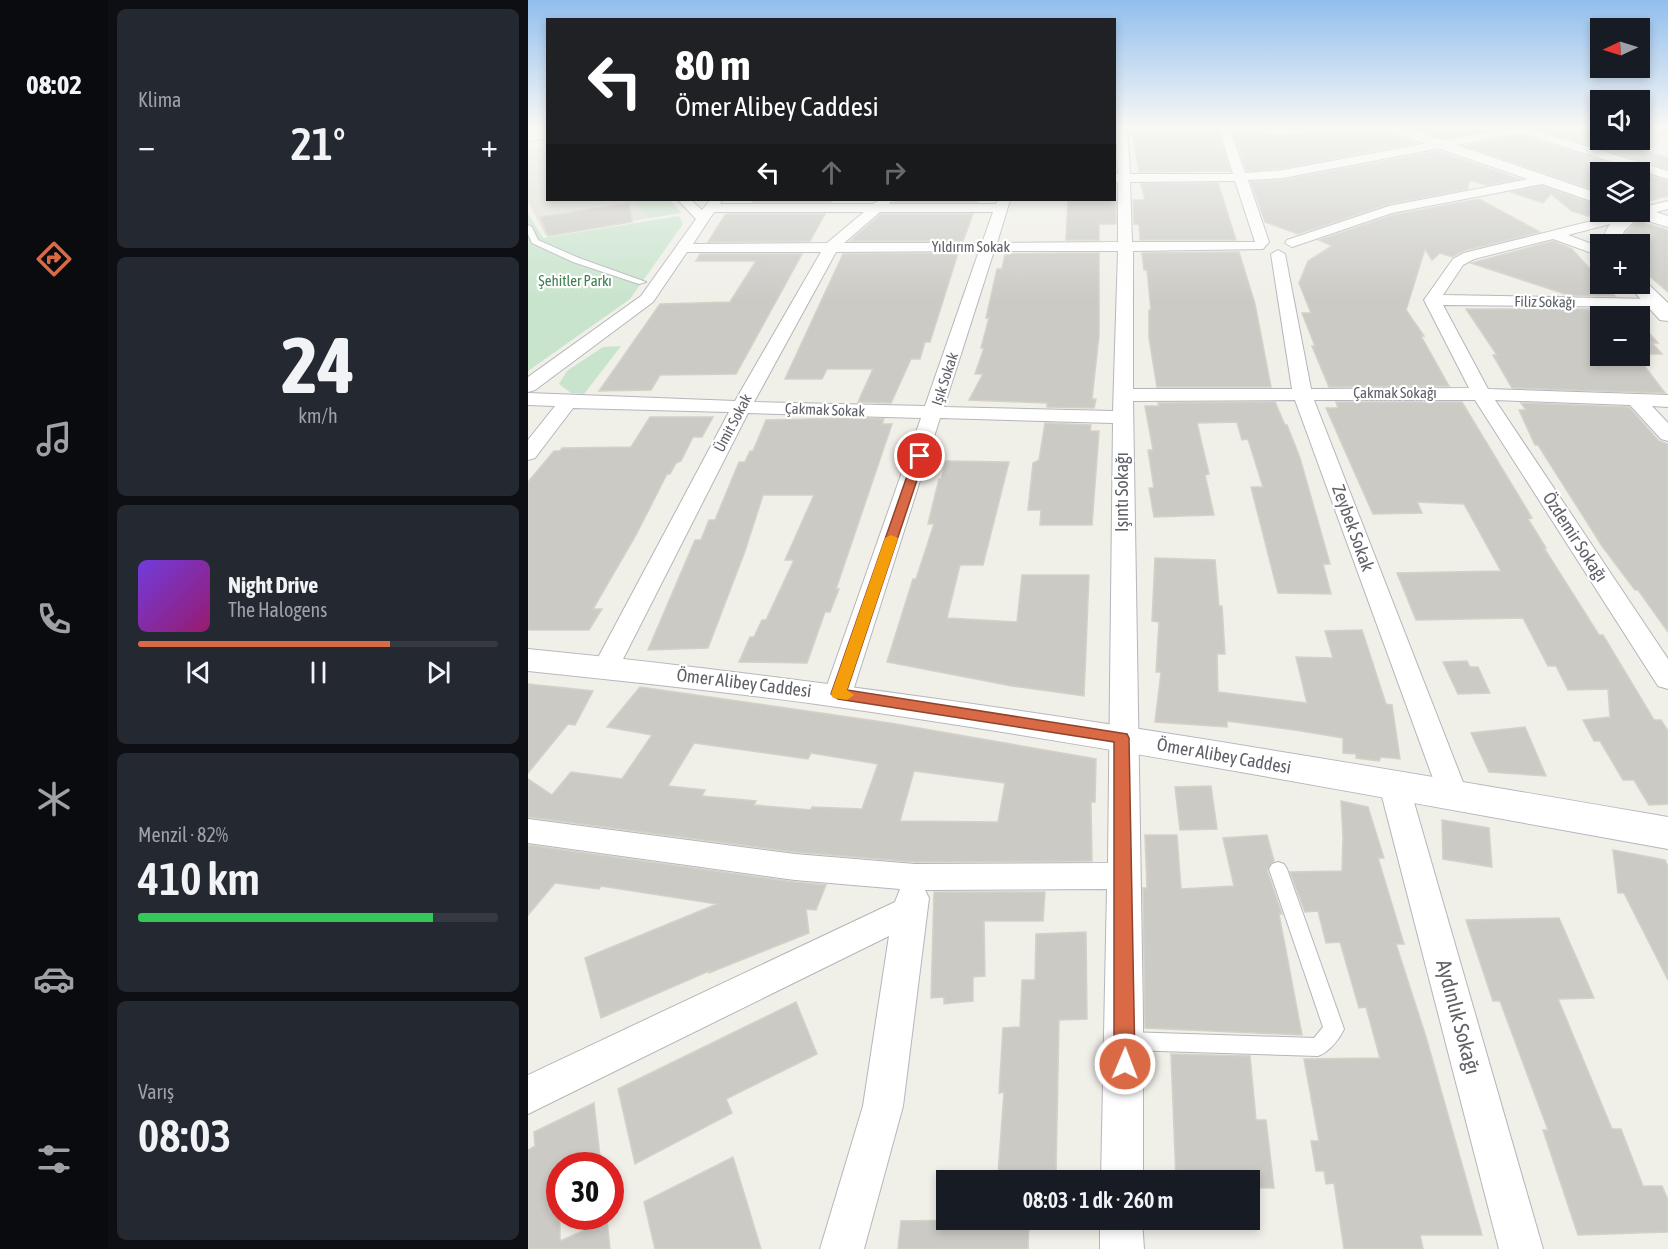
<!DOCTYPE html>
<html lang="tr">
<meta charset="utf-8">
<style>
:root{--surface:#171b24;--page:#242831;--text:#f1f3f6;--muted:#9ea1a6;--line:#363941;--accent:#d96a45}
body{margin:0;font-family:"Asap Condensed",sans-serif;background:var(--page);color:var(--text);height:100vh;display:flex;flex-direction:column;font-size:22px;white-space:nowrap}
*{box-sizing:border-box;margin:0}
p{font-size:20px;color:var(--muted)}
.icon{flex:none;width:33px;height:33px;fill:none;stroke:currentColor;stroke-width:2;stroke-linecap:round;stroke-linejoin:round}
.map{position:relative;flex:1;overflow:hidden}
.drawer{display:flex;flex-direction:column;gap:9px;padding:9px;background:#0d0f14;width:420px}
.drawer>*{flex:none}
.hud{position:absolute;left:18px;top:18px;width:570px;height:183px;border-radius:0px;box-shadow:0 3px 9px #0003;background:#202124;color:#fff;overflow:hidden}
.needle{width:39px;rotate:266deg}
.fabs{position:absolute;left:1062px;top:18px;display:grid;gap:12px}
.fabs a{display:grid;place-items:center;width:60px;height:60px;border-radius:0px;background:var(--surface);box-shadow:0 3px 9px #0003;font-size:30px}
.speed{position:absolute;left:18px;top:1152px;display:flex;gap:12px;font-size:30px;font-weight:700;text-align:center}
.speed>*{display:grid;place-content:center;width:78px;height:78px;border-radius:50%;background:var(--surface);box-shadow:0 3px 9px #0003;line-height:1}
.speed .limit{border:9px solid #d22;background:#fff;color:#111}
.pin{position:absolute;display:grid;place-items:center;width:51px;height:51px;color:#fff;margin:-26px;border:3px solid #fff;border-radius:50%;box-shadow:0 2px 6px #0007}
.me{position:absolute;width:66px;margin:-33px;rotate:1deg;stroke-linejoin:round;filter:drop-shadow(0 0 4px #0008)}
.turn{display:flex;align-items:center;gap:21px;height:126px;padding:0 30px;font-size:27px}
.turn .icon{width:78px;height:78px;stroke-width:2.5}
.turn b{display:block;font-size:42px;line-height:51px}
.lanes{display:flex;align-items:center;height:57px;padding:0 30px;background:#0003;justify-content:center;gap:30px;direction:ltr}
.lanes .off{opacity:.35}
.big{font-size:45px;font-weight:600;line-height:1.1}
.drawer .tile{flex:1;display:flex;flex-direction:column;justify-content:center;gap:9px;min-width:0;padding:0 21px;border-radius:9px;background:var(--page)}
.drawer .dial{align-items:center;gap:0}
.dial b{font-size:78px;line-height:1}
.song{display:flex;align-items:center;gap:18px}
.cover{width:72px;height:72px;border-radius:9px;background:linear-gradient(135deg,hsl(260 70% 55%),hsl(320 70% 35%))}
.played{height:6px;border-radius:3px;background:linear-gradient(90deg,var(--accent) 70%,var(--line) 70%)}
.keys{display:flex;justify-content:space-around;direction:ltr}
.heat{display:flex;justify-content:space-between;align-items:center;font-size:33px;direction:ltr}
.charge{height:9px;border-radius:4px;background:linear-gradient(90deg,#34c759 82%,var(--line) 0)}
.trip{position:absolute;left:408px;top:1170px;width:324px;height:60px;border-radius:0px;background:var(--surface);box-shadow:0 3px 9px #0003;font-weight:600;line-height:60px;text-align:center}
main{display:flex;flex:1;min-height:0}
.tabs{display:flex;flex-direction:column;width:108px;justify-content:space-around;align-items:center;background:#090b0e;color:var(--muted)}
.tabs .icon{width:42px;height:42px}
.tabs .active{color:var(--accent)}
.tabs b{font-size:27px;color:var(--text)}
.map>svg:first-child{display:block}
</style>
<main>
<nav class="tabs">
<b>08:02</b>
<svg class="icon active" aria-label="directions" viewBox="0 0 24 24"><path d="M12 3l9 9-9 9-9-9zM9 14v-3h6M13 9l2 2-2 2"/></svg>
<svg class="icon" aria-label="music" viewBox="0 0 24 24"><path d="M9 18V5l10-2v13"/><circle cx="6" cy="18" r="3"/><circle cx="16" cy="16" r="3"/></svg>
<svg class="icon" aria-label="phone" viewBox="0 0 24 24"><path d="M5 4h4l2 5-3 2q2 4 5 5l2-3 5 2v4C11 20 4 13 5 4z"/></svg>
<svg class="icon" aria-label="climate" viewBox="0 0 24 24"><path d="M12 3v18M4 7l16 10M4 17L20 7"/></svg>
<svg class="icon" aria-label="car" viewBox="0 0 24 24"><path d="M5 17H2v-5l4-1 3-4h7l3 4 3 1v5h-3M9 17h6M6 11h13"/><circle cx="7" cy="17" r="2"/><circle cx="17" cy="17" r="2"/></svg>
<svg class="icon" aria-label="filters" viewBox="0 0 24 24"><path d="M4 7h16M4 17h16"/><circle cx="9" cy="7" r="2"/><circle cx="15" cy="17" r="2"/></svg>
</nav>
<section class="drawer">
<div class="tile"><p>Klima</p>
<div class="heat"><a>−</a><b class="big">21°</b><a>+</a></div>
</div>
<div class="tile dial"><b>24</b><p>km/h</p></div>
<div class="tile">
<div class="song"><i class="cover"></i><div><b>Night Drive</b><p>The Halogens</p></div></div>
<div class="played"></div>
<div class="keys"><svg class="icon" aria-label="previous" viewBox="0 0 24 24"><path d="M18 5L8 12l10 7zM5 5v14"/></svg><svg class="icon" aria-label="pause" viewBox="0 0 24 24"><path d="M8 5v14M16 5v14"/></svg><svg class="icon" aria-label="next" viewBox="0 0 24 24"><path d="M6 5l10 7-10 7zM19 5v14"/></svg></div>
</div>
<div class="tile"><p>Menzil · 82%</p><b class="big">410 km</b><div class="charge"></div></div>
<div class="tile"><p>Varış</p><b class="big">08:03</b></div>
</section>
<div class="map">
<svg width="1140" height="1249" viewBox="0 0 1140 1249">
<rect width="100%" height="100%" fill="#f0efe8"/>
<path fill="#dfdfd7" d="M19 147 20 200H142L153 213 17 235 0 201V149Z"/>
<path fill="#c8e4cd" d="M95 200H142L153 213 121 218 106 201 98 202Z
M0 214 15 238 151 216 155 224 102 299 0 371Z
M93 346 56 394 43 393 31 384 39 371 75 347Z"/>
<path fill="#cbcac5" stroke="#d4d2c7" stroke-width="1.5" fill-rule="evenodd" d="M650 126H678L681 133H690L702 171 611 172 604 133H647L652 132Z
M817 126H850L853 131 888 143 755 168 719 171 706 135H779L807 132Z
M880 126H900L912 130 941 126 955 131 915 138Z
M1018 126H1072V140H1112V134L1126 138 1095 144 1140 158V169L1012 130Z
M991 135 1111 172H1072V192L937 146Z
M910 151 991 179 958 185 942 180 939 189 861 204 770 234 737 222 723 182 755 180Z
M1112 173 1140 181V196L1112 203Z
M690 183 708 240H612L611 224H606L605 200H617L613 184Z
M1014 186 1072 206V212H1078L1060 216 1044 211 1023 194 1015 203 983 192Z
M951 199 1012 232 935 251 924 257 912 253 904 260 897 249 878 310 896 336H893L921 386 801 387 784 346H787L774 313H783L771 283 780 261 804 246 791 240 865 215Z
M226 200H305L303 202H225Z
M366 200H451L450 202H366Z
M540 200H588V224H571V240H538Z
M101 203 104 222 20 236 12 217Z
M201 214H297L282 241 180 242 197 215Z
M353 214H445L435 241H322Z
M1110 221 1140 230V292L1112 268V244H1100L1096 237 1098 232Z
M1025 241 1044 249 1072 280V284H1076L1087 296 1040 295 943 263Z
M711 252 727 304 743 387H629L621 338V310H623L619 270H616L614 253Z
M430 253 402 342H397L392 359H383L363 403 330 402 345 369H299L294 379H257L315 254Z
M538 253H571V335L564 399H568L566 408 519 407V403L441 400 455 374H447L456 348H453L461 318H458L469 269H474L477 254Z
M172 254H274L208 374 132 375 123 390 71 391 132 304 202 302 228 261H168Z
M938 309H1097L1105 316H1072V356H1109L1137 393 984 388 965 355H969Z
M1112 323 1130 343H1124L1134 354H1112Z
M747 402 757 425H759L772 458 802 564H795L803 594 750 593 723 487H735L720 439 714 440 709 422 669 423 681 474 677 475 686 515 626 517 621 488H626L620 450H625L617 406H631L630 403Z
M808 402H934L1004 518 1000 519 1018 548H1016L1071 635H1075L1126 720H1133L1140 731V804L1121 805 1106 780H1095L1072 741H1066L1055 720 1082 717 1080 689 1040 690 1028 666H1020L995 618 888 620 869 573 973 571 936 504 889 502 894 513 845 514 798 408H810Z
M993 403 1101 407 1131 441 1140 444V632L1110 590H1107L1074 546 1010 445H1007L991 410H998Z
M122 417H185L174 437H165L153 461 148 463 142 474H139L108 535 65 609H74L61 630H0V482L26 451H32L34 448 103 447Z
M323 418 356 419 354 424H364L308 589H311L302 612H297L279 663 211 662 222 637H226L234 620H238L266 560H257L286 495H235L217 551 180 648 120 650 167 540H173L181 520H187L211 462H217L222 451H225L238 420Z
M517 423 563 425 562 431H571L564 525H512L513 510H500L505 463 511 460Z
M418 461 481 462 455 565H432L419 618 489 622 494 575H561L556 696 484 686 359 662 385 579H388L406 524H400L411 479H413Z
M627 558 687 560 691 606H694L697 654H689L690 692 779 703 768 657 805 658 797 631 834 630 858 704 864 705 872 759 853 757 851 761 828 758V754L815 753V738L767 730 699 721V727L627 722 633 672H628L631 622 624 621Z
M939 661 942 667H950L962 693 930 694 915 662Z
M0 684 65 691 47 725 40 724 0 773Z
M112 687 362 723 568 759 567 802H563L564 861 387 862 267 852 0 817V779L24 795 43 772 94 779 124 735 79 727ZM166 743 280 759 283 753 350 764 334 809 284 807 283 810 226 805 228 801 174 796 177 790 140 786ZM386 771 477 783 470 822 372 821Z
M997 727 1018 776 961 772 943 733Z
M683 786 689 829 652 830 647 787Z
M813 801 840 807 849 836 856 858H850L876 944H868L898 1037 954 1235H892L895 1249H816L806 1183 798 1184 796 1171H788L783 1141H791L776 1059 852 1058 838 1007 831 1008 812 942 798 943 790 911 777 912 762 872 814 871 815 838Z
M914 820 961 828 964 867 915 859Z
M617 835H649L653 889 706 886 695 838 739 835 746 861 739 870 754 914H751L774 1035 617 1028 615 888H619Z
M0 845 267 882 298 885 288 910 278 909 281 933 181 973V971L73 1018 57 958 189 904 73 886 71 889 27 883 0 915Z
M1085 850 1137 860 1140 867V980L1096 893H1090Z
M406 892H517L515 921H456L457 976 445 977V1001L416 1004V997L403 998Z
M1031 918 1066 998 1030 999 1084 1129H1093L1115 1186H1134L1140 1200V1232L1050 1235 1015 1130H1020L972 1001H965L938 920Z
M558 932 559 1019 531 1020 528 1173 470 1174 476 1092 471 1093 475 1028 492 1027 494 980H507L508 934Z
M268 1002 289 1054 198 1099 204 1113 107 1164 90 1089Z
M643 1054 722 1056 728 1120H738L746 1188H722V1180H648Z
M66 1103 73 1166H32V1241L79 1220 82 1249H0V1150L7 1146 6 1132Z
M205 1157 233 1249H127L116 1202Z
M436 1220H501L500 1249H370L373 1221Z"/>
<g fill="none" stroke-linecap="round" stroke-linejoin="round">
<g stroke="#b5b6bb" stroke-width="2">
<path id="lane" d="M0 225 4 227 10 240 51 258 118 282 111 284 45 262 4 243 0 234Z
M750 862 756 864 759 869 816 1029C811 1040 801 1052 790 1056L599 1050 592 1048 589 1041 592 1034 599 1032 786 1038 795 1027 741 869 744 864Z"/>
</g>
<g stroke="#b5b6bb" stroke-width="2">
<path id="street" d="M588 126H599L602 174H705L690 126H815C801 137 725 133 703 133L717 173 755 170 992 126H1016L1005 130 1140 171V179L991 133 755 178 720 180 741 242 735 249 605 251V389H764L743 254 750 250 757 254 783 389 941 388 896 300 925 259 936 253 1099 212H1112V208L1140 201V209L1040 235 1072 247V256L1025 239 946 259 935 265 915 295 1130 299 1138 304 1136 307 915 305 960 389 1140 395V407L1124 406 1140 423V441L1133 439 1102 405 967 400 1140 659V689L1130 686 947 400H786L940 795 936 803 925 806 914 803 767 400 605 401 615 1016V1180H573L579 889 397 890 401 898 375 1106 336 1249H292L335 1106 361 936 0 1114V1075L367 902 372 889 267 880 0 843V819L267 854 387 864 580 863 585 423 412 418 324 694 320 701 310 703 300 701 296 694 393 418 220 413 91 667 87 673 78 676 69 673 65 667 201 412 45 408 7 458 0 460V440L27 406 0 405V393L207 401 293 252H159L125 302 7 390 0 392V377L113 296 168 219 150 200H163L174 210 182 200H194L192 204H345L351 200H364L361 204H468L470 200H482L469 243 590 242V182H586V174H590ZM707 181 727 242H604L602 182ZM186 212H336L299 243 165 244ZM352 212H465L454 243H316ZM451 251 397 406 226 402 308 252ZM466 251H590L585 411 416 407Z
M20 132V138L0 141V135Z
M1016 176 1020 177 1022 180 1020 183 864 213 764 247 757 243 759 240 861 206Z
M866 774 877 777 881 785 1015 1249H971L851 785 855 777Z
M572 1220H614L616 1249H572Z"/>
</g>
<g stroke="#b6b8be" stroke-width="2">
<path id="secondary" d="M852 126H873L1072 194V204L854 129Z
M1112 207 1140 216V227L1110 218 1096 231 1092 244H1074C1078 223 1089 212 1112 212Z
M1112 279 1116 280 1140 303V321L1132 320 1099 284H1112Z
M0 649C383 687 761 752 1140 817V849C857 798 573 744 288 704 192 691 96 681 0 671Z"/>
</g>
<g stroke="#e1c517" stroke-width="2">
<path id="highway" d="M1113 126 1140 127V136L1115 129Z"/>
</g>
<use href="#lane" fill="#fff" fill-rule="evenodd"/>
<use href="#street" fill="#fff" fill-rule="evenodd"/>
<use href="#secondary" fill="#fff" fill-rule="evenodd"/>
<use href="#highway" fill="#f3ec9c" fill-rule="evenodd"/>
</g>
<linearGradient id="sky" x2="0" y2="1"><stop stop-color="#92beee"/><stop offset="0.42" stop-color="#f8f8f5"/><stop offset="1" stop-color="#f8f8f5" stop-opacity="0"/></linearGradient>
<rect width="1140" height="301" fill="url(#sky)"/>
<path fill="#d96a45" stroke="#8d452d" stroke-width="1.5" d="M392 453 397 456 319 690 599 734 601 738 607 1064 604 1071 597 1074 589 1071 586 1064V742L310 699 303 694 386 456Z"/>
<path fill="#f59e0b" d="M363 535 370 538 319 690 326 695 319 700 305 698 303 694 357 538Z"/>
<g text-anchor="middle" stroke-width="4.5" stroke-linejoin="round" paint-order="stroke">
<g font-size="15" fill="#5f6167" stroke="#fff">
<text x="443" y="252">Yıldırım Sokak</text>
<text transform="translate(1017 302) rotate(1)" y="5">Filiz Sokağı</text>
<text transform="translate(417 379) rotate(-72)" y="5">Işık Sokak</text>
<text x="867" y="398">Çakmak Sokağı</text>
<text transform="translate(297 410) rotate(2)" y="5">Çakmak Sokak</text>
<text transform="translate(205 423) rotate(-62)" y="5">Ümit Sokak</text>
</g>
<g font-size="15" fill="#3e7f4c" stroke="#fff">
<text x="47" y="286">Şehitler Parkı</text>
</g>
<g font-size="18" fill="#5f6167" stroke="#fff">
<text transform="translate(594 492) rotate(-90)" y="6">Işıntı Sokağı</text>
<text transform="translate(825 528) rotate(70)" y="6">Zeybek Sokak</text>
<text transform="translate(1047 537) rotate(57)" y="6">Özdemir Sokağı</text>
<text transform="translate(216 683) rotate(7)" y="6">Ömer Alibey Caddesi</text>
<text transform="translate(696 756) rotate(10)" y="6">Ömer Alibey Caddesi</text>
</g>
<g font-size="21" fill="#5f6167" stroke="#fff">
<text transform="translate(930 1017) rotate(75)" y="7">Aydınlık Sokağı</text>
</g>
</g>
</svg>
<div class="fabs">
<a><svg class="needle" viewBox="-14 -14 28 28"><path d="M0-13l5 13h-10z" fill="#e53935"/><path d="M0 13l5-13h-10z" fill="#9ea1a6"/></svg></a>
<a><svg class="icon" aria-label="sound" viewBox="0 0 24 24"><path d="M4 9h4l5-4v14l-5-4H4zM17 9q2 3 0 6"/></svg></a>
<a><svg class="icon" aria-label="layers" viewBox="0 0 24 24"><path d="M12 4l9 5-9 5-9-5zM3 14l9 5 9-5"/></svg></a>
<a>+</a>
<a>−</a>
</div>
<div class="speed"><div class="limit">30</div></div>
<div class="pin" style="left:392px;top:456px;background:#d93025"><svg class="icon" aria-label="arrive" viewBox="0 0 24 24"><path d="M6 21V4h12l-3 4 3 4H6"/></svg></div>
<svg class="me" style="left:597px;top:1064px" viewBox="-20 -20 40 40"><circle r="17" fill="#d96a45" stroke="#fff" stroke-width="3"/><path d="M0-11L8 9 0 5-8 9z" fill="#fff"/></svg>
<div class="trip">08:03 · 1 dk · 260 m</div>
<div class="hud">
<div class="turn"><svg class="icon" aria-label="left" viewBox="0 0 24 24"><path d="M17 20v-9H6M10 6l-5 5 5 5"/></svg><div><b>80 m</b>Ömer Alibey Caddesi</div></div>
<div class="lanes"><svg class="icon" aria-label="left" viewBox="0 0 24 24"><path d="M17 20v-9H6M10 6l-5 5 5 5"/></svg><svg class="icon off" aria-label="ahead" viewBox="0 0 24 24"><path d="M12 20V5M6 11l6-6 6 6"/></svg><svg class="icon off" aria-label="right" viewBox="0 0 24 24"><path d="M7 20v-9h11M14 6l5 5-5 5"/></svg></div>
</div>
</div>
</main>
